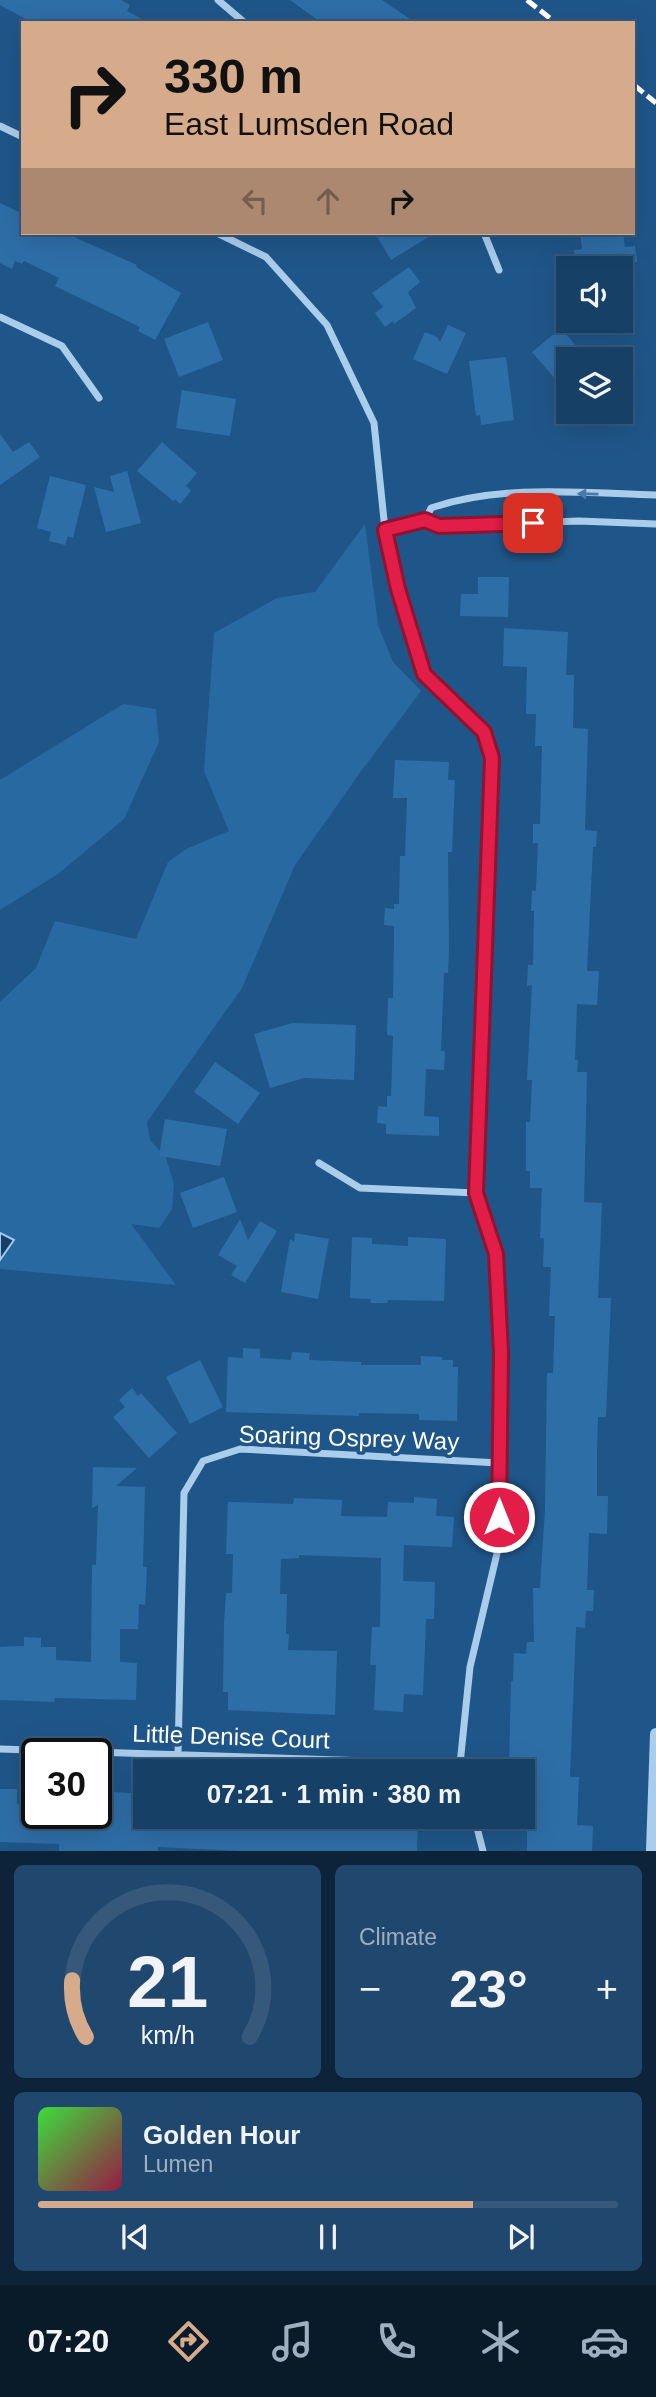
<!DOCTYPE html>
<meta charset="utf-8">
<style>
:root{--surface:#174067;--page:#20476d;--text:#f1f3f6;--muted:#9eafc0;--line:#36597b;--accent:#d6ab8b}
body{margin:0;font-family:Arial,sans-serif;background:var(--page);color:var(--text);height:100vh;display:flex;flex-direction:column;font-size:26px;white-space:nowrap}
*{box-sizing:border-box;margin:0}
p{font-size:23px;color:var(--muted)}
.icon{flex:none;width:38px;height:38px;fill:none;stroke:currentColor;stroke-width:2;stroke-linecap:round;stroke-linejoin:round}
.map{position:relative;height:1851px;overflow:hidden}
.drawer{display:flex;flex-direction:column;gap:14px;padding:14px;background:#0d2339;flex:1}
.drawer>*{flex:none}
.top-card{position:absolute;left:21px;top:21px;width:614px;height:214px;border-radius:0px;box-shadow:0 7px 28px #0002,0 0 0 2px var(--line);background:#d6ab8b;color:#111;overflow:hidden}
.fabs{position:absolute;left:556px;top:256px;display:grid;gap:14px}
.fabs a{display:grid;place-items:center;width:77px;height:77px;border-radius:0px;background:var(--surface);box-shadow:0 7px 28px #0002,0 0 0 2px var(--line);font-size:35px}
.speed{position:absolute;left:21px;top:1738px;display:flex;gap:14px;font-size:35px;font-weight:700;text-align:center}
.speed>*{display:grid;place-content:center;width:91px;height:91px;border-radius:50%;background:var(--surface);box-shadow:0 7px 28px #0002,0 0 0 2px var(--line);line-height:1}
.speed .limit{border:4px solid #111;border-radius:10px;background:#fff;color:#111}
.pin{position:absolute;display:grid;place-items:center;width:60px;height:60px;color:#fff;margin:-30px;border-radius:14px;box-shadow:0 4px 10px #0006}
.me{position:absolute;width:77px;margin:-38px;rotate:0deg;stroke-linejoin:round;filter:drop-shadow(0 0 5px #0008)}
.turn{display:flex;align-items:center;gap:24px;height:147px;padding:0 28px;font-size:32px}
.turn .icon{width:91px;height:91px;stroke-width:2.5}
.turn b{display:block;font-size:49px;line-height:60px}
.lanes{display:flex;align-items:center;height:66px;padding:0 28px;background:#0003;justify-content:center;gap:35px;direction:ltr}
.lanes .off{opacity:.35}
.big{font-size:52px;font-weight:700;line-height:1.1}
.drawer .widget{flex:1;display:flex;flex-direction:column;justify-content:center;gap:10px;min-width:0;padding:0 24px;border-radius:10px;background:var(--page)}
.drawer .dial{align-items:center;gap:0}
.dial svg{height:182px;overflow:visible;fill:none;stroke:var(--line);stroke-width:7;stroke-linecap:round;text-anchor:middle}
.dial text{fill:var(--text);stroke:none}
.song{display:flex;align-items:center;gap:21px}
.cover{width:84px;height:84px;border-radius:10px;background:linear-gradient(135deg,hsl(120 70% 55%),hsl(340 70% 35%))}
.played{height:7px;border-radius:4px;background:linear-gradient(90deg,var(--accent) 75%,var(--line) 75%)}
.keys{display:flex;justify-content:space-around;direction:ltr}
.heat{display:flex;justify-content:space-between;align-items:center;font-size:38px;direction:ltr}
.drawer .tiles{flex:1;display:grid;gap:14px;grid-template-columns:1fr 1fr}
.widget:last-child{grid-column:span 2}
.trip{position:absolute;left:133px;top:1759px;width:402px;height:70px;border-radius:0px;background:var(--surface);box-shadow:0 7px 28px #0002,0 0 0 2px var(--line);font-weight:700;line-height:70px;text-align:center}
.dock{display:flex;height:112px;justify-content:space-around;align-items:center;background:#091a29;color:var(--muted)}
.dock .icon{width:49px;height:49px}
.dock .on{color:var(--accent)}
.dock b{font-size:32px;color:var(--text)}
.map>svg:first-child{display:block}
</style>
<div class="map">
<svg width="656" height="1851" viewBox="0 0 656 1851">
<rect width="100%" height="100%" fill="#1f5689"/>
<path fill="#2869a2" d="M365 524 378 625 393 662 421 691 359 774 295 865 242 988 147 1122 150 1140 166 1158 174 1184 172 1209 159 1228 131 1224 176 1285 0 1269V1260L14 1240 0 1233V1002L36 968 55 921 136 939 168 862 186 849 229 831 204 771 214 633 277 598 315 592Z
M123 704 156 709 159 742 124 819 58 874 0 910V780Z"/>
<path fill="#153f68" stroke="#9dc9ed" stroke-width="2" d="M0 1233 14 1240 0 1260Z"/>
<path fill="#2e6ea7" d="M0 0H121L130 5 127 11 149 23H33L0 5Z
M290 0H382L416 23H322Z
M0 203 23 214V233H65L137 265 136 267 181 293 155 340 138 331 140 327 55 286 59 278 24 261 22 264 15 261 12 269 0 263Z
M375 233H435L391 260Z
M580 233H623L625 247 635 246 637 262 576 268 574 250 582 249Z
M409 267 420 282 408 292 416 308 394 324 393 321 385 327 375 313 383 307 372 293Z
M208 322 223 360 179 377 164 339Z
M448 325 466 333 447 374 413 359 425 332 437 337 440 342Z
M561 328 587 359H569V395L532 352Z
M506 357 514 420 481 425 480 415 476 416 469 361Z
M182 390 236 399 230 436 176 428Z
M0 434 13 452 29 442 40 457 0 485Z
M162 442 197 473 186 486 191 491 180 504 175 499 173 501 137 471Z
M127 471 141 523 106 532 94 487 114 492 110 476Z
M50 476 86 485 73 538 68 536 65 545 49 541 51 532 37 528Z
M478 577H509L508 617 460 616 461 594H478Z
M504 628 568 632 566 675H574L573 728 588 729 585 830 597 831 596 847H593L587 971H599L597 1005 577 1004 575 1060H578L577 1072H587L584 1202 602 1203 598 1298H611L606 1417H598L597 1448V1496H608L607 1534 589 1533 587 1590H594L593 1611H586L585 1628 576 1627 570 1777H579L577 1825 593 1826 592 1851H527V1813H523V1766H509L511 1681H513L514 1653 526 1654 527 1642H534L533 1588H540L545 1509 547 1373H553L555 1316H549L551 1267H543L544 1238H540L542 1188H530V1171H526V1122H530L532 1080H527L532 985 527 986 528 965H533L534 911H531L532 890 536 891 538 843H533V824H540L542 746H535L536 714H526L527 667 503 666Z
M395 760 449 762 448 780H455L452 852H448L449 954 448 973H444L441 1051H445L444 1070 426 1069 424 1116 439 1117V1136L386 1134V1124L377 1123 378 1106 387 1107V1096H391L393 1036 387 1035 388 998H393L394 942V926L384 925 385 908 394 909V904H399L400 856H405L407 798H393Z
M293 1023 356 1025 354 1080 304 1078 270 1088 254 1034Z
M215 1062 260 1093 238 1124 194 1092Z
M165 1119 227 1129 220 1166 159 1156Z
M224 1177 237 1212 193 1228 180 1193Z
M240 1219 248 1240 260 1221 277 1231 245 1283 231 1275 237 1266 218 1255Z
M295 1233 329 1239 318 1299 281 1292 290 1239 294 1242Z
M352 1237 372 1238V1244L408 1246V1237L446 1239 444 1301 388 1300 387 1303H370L371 1299 350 1298Z
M243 1348 260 1349V1358L291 1360 292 1352 310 1353 309 1360 361 1362V1365H421V1356L442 1357V1360H453V1367H458L457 1421 419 1420V1414L359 1413V1416L226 1412 228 1357 243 1358Z
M200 1360 223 1407 190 1424 166 1377Z
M132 1388 138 1396 141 1393 177 1433 149 1458 113 1417 125 1407 119 1400Z
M93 1467 137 1468 116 1486 145 1487 143 1567H147L145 1605 139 1604 138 1629H120V1662L137 1663 136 1700 55 1698 54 1702 0 1700V1647L24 1646V1637L41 1638V1647H56V1660L91 1662 92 1565H96L98 1505 92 1508Z
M414 1497 437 1499 436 1516 454 1517 452 1547 404 1545 403 1581 435 1582 434 1619H426L423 1695 404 1694 403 1712 374 1710 376 1665H370L372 1627H380L381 1558 299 1555V1558L281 1559 280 1594H287L286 1634H289L288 1650 337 1651 335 1715 228 1710V1692H223L224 1623 226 1593H232L233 1554H226L228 1502 293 1504 294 1498 342 1500 341 1516 387 1517 388 1502 414 1503Z
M0 1789H17V1804L25 1805V1808L36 1809 35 1813H96V1791L145 1794V1816H418L417 1851H239L158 1847V1851H59V1844L0 1842Z"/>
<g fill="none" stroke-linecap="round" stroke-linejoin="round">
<path stroke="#aacdeb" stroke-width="7" d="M218 0 245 23
M0 126 23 137
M217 233 266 257 327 325 374 423 385 530 398 589 424 674 484 732 492 758 476 1193 496 1254 501 1353 499 1545 470 1667 460 1764 462 1771
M484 233 499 270
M0 317 62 346 99 398
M425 521 431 508C502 484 582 493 656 495
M385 530 425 521 439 526 579 521 656 524
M319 1163 360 1188 476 1193
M0 1749 460 1764
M178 1754 184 1493 203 1461 240 1449 499 1463
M474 1816 483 1851"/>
<path stroke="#aacdeb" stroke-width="12" d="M652 1851 656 1734"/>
<path stroke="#fff" stroke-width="5" stroke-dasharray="12 5" stroke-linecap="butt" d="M527 0 556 23
M634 85 656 103"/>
</g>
<defs><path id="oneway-solid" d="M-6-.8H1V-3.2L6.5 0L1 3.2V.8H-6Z" transform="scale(1.75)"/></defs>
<use fill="#497aa6" href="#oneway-solid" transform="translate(588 494) rotate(-179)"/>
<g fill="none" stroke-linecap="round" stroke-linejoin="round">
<g stroke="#92132f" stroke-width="18">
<path id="route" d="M499 1517 501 1353 496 1254 476 1193 492 758 484 732 424 674 398 589 385 530 425 520 439 526 533 523"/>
</g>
<use href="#route" stroke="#e11d48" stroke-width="12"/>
</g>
<g text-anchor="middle" stroke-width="7" stroke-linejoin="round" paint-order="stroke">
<g font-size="24" fill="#fff" stroke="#1f5689">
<text transform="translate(349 1438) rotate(2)" y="8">Soaring Osprey Way</text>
<text transform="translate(231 1737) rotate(2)" y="8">Little Denise Court</text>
</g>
</g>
</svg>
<div class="fabs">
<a><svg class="icon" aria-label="sound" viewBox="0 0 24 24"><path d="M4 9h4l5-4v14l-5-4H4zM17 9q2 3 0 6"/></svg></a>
<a><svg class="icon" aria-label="layers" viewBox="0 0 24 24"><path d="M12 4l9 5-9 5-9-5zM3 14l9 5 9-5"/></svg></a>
</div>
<div class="speed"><div class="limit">30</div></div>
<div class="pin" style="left:533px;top:523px;background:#d93025"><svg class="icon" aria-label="arrive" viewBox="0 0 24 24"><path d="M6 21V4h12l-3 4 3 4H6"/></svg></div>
<svg class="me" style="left:499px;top:1517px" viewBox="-20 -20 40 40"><circle r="17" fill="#e11d48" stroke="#fff" stroke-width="3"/><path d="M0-11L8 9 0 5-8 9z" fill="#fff"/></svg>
<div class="trip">07:21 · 1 min · 380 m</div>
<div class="top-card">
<div class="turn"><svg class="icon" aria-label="right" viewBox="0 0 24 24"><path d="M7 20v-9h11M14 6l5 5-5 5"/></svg><div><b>330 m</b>East Lumsden Road</div></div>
<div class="lanes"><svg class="icon off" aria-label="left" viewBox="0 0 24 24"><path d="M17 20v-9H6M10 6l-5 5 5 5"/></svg><svg class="icon off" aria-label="ahead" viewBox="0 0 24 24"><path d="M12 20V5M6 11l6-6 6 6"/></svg><svg class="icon" aria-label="right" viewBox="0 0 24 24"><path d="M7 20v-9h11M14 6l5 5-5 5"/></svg></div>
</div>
</div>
<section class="drawer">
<div class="tiles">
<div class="widget dial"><svg viewBox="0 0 100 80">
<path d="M14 69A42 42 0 1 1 86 69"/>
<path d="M14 69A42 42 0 0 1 8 44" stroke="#d6ab8b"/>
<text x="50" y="56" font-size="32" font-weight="700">21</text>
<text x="50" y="72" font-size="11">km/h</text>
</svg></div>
<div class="widget"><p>Climate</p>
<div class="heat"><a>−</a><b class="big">23°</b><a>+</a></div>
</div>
<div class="widget">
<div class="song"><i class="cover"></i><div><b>Golden Hour</b><p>Lumen</p></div></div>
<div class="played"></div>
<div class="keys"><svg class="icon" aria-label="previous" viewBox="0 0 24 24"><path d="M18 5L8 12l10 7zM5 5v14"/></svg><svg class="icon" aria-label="pause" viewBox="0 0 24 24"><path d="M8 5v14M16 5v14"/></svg><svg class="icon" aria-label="next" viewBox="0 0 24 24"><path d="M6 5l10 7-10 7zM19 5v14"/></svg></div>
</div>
</div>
</section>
<nav class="dock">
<b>07:20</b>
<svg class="icon on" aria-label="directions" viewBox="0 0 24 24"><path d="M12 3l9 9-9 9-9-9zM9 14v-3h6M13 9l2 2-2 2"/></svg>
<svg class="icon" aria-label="music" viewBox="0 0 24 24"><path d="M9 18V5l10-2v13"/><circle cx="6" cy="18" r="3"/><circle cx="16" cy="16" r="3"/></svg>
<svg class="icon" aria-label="phone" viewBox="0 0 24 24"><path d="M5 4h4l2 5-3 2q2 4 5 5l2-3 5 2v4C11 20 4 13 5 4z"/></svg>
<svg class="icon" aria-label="climate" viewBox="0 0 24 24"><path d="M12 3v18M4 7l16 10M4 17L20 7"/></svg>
<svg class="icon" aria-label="car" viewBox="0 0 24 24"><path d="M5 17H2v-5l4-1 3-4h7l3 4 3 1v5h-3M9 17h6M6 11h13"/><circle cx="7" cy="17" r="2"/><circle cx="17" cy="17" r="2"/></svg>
</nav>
